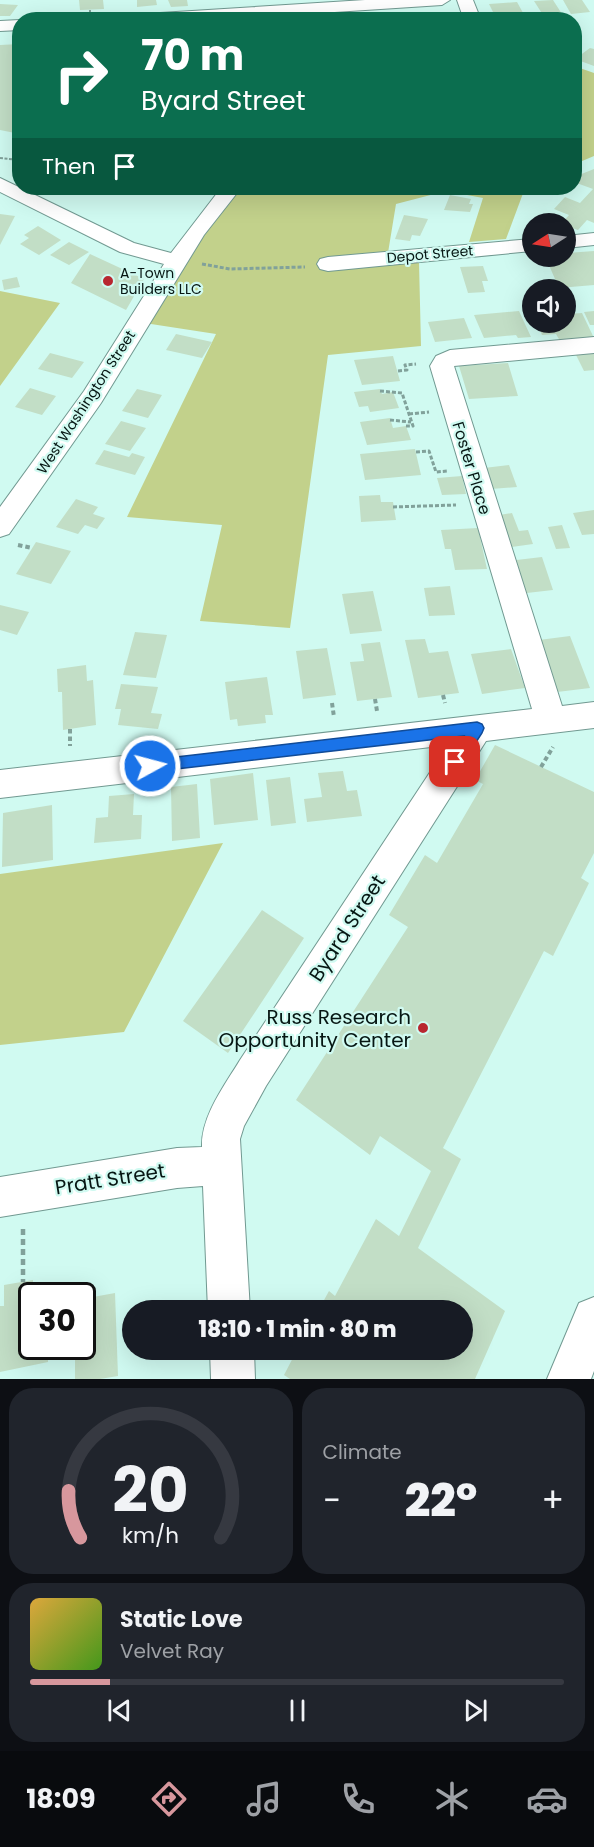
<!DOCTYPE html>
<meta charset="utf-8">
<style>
:root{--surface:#171b24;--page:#20242c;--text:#f1f3f6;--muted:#9ea1a6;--line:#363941;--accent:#d7979d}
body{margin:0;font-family:Poppins,sans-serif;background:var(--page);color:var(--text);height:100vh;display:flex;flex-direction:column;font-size:22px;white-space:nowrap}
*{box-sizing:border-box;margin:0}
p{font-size:20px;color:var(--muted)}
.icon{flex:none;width:33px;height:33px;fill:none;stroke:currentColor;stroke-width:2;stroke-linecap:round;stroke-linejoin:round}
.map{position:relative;height:1379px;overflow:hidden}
.sheet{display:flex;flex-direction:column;gap:9px;padding:9px;background:#0d0f14;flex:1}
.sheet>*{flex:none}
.guide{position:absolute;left:12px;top:12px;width:570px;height:183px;border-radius:24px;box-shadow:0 6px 24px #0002;background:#0b6e4f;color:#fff;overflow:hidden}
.needle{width:39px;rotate:258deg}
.controls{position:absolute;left:522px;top:213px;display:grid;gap:12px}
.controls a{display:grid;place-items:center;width:54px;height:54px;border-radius:50%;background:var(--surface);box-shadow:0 6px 24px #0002;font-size:30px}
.speed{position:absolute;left:18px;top:1282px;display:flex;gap:12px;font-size:30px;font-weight:700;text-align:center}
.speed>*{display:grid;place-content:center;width:78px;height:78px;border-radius:50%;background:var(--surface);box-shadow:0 6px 24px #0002;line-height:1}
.speed .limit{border:3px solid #111;border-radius:9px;background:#fff;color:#111}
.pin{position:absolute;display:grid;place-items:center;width:51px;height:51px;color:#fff;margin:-26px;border-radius:12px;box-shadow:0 3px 9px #0006}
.me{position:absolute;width:66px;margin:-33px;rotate:83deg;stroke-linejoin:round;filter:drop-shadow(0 0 4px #0008)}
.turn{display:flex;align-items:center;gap:21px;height:126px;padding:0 30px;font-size:27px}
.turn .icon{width:78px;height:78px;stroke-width:2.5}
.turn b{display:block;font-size:42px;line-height:51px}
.then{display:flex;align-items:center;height:57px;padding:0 30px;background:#0003;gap:12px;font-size:22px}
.big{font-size:45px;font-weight:800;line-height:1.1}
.sheet .card{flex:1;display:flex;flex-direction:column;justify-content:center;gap:9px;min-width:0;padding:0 21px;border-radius:24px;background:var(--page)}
.sheet .dial{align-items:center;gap:0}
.dial svg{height:156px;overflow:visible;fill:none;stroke:var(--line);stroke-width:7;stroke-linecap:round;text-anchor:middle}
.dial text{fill:var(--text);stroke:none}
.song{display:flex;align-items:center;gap:18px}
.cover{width:72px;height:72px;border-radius:9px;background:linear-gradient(135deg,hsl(40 70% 55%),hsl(100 70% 35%))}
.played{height:6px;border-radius:3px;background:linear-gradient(90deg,var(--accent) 15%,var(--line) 15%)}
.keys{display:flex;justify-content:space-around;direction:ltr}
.heat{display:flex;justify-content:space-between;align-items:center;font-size:33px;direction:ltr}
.sheet .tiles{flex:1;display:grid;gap:9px;grid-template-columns:1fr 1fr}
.card:last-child{grid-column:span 2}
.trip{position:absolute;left:122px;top:1300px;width:351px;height:60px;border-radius:30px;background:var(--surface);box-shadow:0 6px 24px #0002;font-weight:800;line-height:60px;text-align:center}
.tab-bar{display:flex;height:96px;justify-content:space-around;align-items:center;background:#090b0e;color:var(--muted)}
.tab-bar .icon{width:42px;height:42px}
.tab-bar .active{color:var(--accent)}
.tab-bar b{font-size:27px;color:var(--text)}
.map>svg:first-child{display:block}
</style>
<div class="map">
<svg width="594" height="1379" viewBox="0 0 594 1379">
<rect width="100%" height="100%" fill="#d0faf1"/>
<path fill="#c2d18b" d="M574 66 594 73V156L575 164Z
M231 188H525L506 239 469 242 483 198 446 191 396 204 386 265 419 262 421 346 328 355 290 628 200 621 222 525 127 517 216 334 138 322 211 209Z
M0 291 60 303 0 386Z
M223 843 124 1032 0 1045V874Z"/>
<path fill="#c2dec6" d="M79 0H103L104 9 80 10Z
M137 0H156L157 5 137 7Z
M168 0H187L188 6 171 7Z
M553 0 562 14 543 15 534 1Z
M563 0H582L590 12 571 14Z
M517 2 527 20H497L489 4Z
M0 4 18 5 10 16H0Z
M20 44V134L0 130V45Z
M590 48 594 49V66L575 59Z
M594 169V223L587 220 578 230 561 224 569 215 554 209 565 197 580 203 593 189 574 182V177Z
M450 195 471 199 469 204H473L470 212 444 210Z
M0 214 15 216 0 245Z
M404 215 428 219 420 236 412 235 410 241 395 239Z
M38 226 61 240 39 255 20 244 29 238 24 235Z
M69 242 89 252 69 265 50 255Z
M594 251V285L559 288 548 263 560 256H566L567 253Z
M90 254 144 279 126 310 71 283Z
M483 266 488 281H482L485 292 468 293 460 267Z
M17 277 20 287 4 290 2 280Z
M519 311 531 337 518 338 516 335 484 338 474 315Z
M594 311V325H590L584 312Z
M582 313 594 338 560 341 556 334 542 335 537 322H566V314Z
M464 318 472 338 435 342 428 322Z
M176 334 212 342 202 358 166 350Z
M50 353 84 362 72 378 38 369Z
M594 353V370L584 371 576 355Z
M393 356 400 381 362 385 354 360Z
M508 363 518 396 469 399 459 366Z
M30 388 56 396 42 415 15 407Z
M137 389 162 395 148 418 122 411Z
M380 389 382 394 393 392 399 408 370 412 368 406 359 407 354 392Z
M390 418 393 428 406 426 411 440 367 445 360 422Z
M121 421 146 428 130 451 105 444Z
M415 449 421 475 365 480 360 454Z
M104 450 129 457 132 453 145 457 135 475 95 464Z
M509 465 517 487 491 489 484 468Z
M462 476 466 494 442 495 437 478Z
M380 495 381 502H393L396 520 361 522 359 496Z
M76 499 98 507 93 514 105 518 97 529 85 525 78 534 56 527Z
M594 510V534L582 535 573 513Z
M512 513 519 531 528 530 533 544 504 548 493 516Z
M562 525 570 548 556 549 548 527Z
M478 528 487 569 455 570 451 549H445L441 530Z
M36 542 71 551 51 584 16 574Z
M542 557 553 590 518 594 508 561Z
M450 586 455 615 429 616 424 588Z
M373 591 382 631 350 634 342 594Z
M0 605 29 612 17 635 0 630Z
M135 632 167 635 156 678 123 675Z
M570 636 590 688 557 692 539 640Z
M425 639 429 653 448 651 459 693 418 698 405 640Z
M380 642 392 697 357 701 350 662 364 661 361 644Z
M327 648 336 695 303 699 296 651Z
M511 649 525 688 482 694 471 654Z
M86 665 87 681 93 680 96 725 63 730 62 692H58L57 669Z
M267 677 273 715H265L266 723 238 726 237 719 230 720 225 682Z
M121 684 158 687 151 713 162 714 158 729 118 725 121 709H115Z
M495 745 594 792V853L581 878 589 883 553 956 544 951 443 1148 461 1159 418 1248 505 1311 475 1379H290L284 1375 297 1350H462V1311H318L329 1291 335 1296 376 1219 399 1236 431 1171 380 1136 370 1155 296 1100 408 927 389 915 425 855 437 863 483 784 475 780Z
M343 771 347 791 357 790 362 816 307 822 304 799 322 797 318 773Z
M253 773 258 820 214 825 210 779Z
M290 777 296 823 271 826 266 780Z
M197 784 200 838 172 841 171 787Z
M134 794 133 815H142L141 839 94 843 96 818 108 817 109 796Z
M52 805 53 860 2 867 3 813Z
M262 910 304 938 228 1053 183 1021Z
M33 1280 32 1347H48V1362L0 1372V1306H4V1285Z
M115 1293 118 1376 100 1379H75V1347H82V1299Z"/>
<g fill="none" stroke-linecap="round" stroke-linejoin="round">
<g stroke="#719991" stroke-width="2">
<path id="minor" d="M365 0H450L442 5 214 20H120L128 15Z
M457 0H473L481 20H464Z
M20 20V30L0 31V21Z
M0 178 134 243 171 253 221 188H241L204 235 101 403 9 534 0 537V507L84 391 164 264 120 252 0 192Z
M594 233V245L566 248V236Z
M532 239V251L328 271 320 269 317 264 320 259 328 257Z
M594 337V353L454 366 562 706 594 702V728L486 741 266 1086 244 1126 240 1139 250 1311H208L203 1186 177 1188 0 1217V1177L177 1148 202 1147C201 1116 225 1085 240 1060L448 745 0 798V770L532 709 430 366 436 356 450 350Z
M594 1297V1371L591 1379H547L579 1303Z
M210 1350H254L255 1379H211Z"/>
</g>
<path stroke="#81a19a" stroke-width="2" stroke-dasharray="3 1.5" stroke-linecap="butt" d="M90 10V16
M0 158 20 160"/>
<path stroke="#81a19a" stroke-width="3" stroke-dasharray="4 2" stroke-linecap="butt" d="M202 264 230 269 305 267
M398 371 407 370 405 365 416 364
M380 391 402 393 413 426H406
M409 414 429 412
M390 420 411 422
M416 452 429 451 436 472 447 471
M393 507 456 505"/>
<path stroke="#81a19a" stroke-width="4" stroke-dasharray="4.5 3" stroke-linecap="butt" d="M18 545 32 548
M443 695 445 703
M375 699 377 711
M332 703 334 717
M70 729V746
M541 767 553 747"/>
<path stroke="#81a19a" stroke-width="4.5" stroke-dasharray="6 4" stroke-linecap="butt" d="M23 1229V1282"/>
<use href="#minor" fill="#fff" fill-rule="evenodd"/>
</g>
<path fill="#1a73e8" stroke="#114b97" stroke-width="1.5" d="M477 722 482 724 484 728 482 733 460 767 455 769 450 767 448 762 464 736 150 772 144 771 142 766 144 762 150 760Z"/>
<g fill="#b82730" stroke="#d0faf1" stroke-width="2">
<circle cx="108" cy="281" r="6"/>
<circle cx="423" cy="1028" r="6"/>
</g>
<g text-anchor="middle" stroke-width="4.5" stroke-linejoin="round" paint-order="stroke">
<g font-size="14" fill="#061613" stroke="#d0faf1">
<text transform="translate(430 254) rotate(-5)" y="5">Depot Street</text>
<text transform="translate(86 402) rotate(-57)" y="5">West Washington Street</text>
</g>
<g font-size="14" fill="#061613" stroke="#d0faf1" text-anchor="start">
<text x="120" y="278">A-Town<tspan x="120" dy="16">Builders LLC</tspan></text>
</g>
<g font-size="16" fill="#061613" stroke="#d0faf1">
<text transform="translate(472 468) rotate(73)" y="6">Foster Place</text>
</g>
<g font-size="20" fill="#061613" stroke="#d0faf1">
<text transform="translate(347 928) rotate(-57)" y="7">Byard Street</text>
<text transform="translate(110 1179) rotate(-9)" y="7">Pratt Street</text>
</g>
<g font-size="20" fill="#061613" stroke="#d0faf1" text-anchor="end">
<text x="411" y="1024">Russ Research<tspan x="411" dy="23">Opportunity Center</tspan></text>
</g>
</g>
</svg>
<div class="controls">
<a><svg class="needle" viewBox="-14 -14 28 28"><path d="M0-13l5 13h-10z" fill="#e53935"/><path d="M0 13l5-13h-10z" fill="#9ea1a6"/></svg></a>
<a><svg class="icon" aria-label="sound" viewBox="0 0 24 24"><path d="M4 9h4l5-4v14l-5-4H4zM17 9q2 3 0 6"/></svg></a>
</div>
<div class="speed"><div class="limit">30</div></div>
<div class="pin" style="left:455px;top:762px;background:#d93025"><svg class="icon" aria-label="arrive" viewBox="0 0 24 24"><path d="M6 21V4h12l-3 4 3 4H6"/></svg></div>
<svg class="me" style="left:150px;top:766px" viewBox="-20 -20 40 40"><circle r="17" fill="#1a73e8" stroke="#fff" stroke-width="3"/><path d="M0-11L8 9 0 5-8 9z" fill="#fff"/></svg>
<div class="trip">18:10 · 1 min · 80 m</div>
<div class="guide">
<div class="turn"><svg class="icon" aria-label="right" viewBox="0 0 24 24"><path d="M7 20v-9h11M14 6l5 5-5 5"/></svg><div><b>70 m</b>Byard Street</div></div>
<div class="then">Then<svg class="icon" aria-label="arrive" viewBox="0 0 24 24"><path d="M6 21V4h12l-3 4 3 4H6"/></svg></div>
</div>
</div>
<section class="sheet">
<div class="tiles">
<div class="card dial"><svg viewBox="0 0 100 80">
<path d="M14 69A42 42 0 1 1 86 69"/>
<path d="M14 69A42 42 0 0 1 8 45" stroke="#d7979d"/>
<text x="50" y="56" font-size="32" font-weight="700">20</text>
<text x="50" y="72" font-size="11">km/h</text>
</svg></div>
<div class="card"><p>Climate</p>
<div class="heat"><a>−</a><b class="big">22°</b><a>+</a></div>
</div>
<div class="card">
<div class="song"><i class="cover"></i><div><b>Static Love</b><p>Velvet Ray</p></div></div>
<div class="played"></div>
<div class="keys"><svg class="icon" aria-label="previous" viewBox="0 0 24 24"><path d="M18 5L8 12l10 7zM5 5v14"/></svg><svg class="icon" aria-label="pause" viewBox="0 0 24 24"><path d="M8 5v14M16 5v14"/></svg><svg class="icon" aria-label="next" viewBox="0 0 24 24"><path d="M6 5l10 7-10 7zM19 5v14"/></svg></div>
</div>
</div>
</section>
<nav class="tab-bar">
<b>18:09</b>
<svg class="icon active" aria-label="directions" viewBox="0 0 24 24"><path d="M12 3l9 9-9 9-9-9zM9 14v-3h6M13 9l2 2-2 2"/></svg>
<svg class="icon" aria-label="music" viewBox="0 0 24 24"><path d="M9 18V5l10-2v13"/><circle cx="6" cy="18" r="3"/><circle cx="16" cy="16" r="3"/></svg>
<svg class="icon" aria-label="phone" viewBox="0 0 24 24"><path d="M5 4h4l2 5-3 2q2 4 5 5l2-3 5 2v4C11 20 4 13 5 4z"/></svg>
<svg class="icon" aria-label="climate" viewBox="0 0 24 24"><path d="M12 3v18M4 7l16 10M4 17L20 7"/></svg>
<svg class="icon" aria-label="car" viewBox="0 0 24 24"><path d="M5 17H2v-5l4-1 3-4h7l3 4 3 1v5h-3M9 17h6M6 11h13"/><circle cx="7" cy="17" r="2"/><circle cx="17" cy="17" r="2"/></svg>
</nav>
